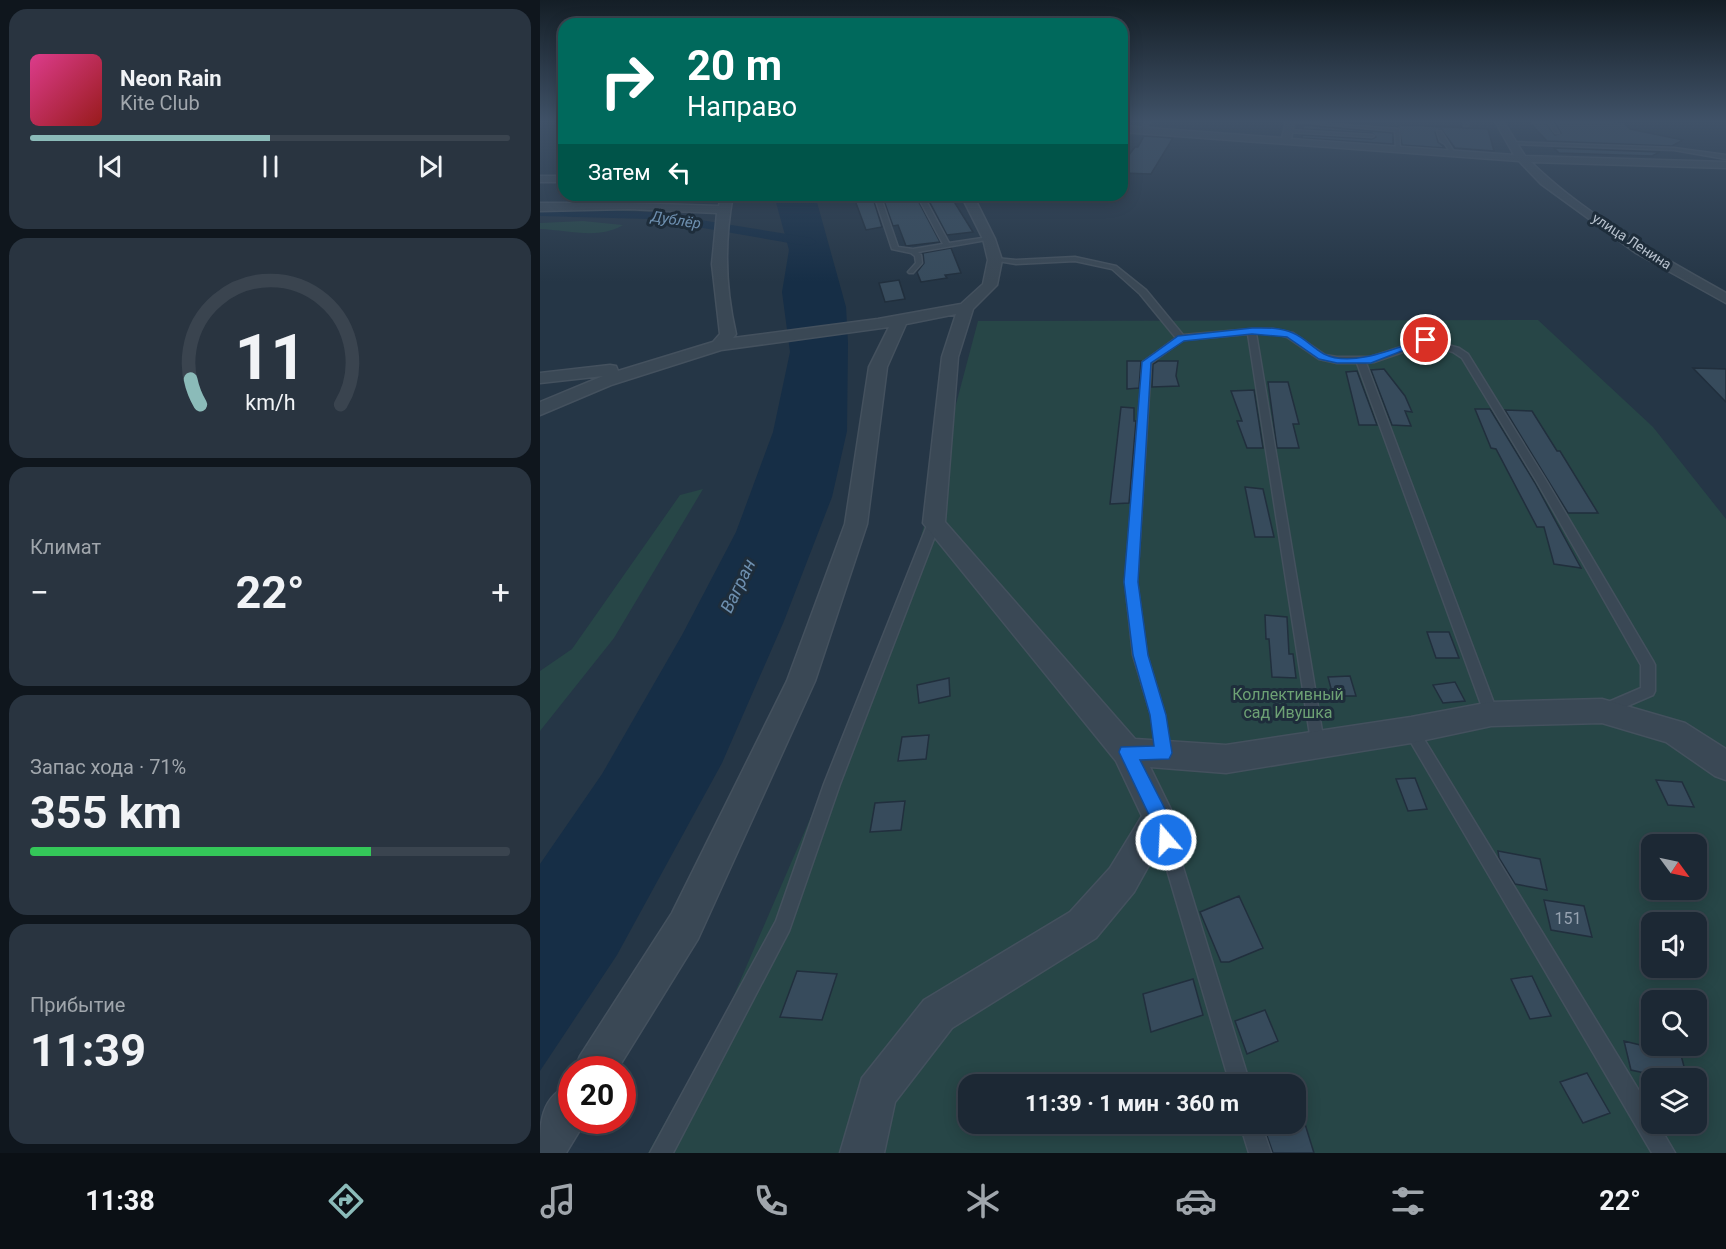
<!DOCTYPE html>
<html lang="ru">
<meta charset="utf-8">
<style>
:root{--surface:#1c2834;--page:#293440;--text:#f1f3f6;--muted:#a0a6ac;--line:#3a444f;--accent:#8bbbb9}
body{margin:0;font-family:Roboto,sans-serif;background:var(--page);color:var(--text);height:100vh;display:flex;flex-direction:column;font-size:22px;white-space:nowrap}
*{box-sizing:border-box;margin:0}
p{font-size:20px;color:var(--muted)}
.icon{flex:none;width:33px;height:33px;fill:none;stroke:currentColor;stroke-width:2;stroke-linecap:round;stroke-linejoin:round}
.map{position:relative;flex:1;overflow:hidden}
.details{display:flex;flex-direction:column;gap:9px;padding:9px;background:#0f161d;width:540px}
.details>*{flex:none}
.banner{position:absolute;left:18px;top:18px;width:570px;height:183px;border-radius:18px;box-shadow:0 3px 15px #0003,0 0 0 2px var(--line);background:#00695c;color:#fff;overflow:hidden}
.needle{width:39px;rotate:123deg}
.tools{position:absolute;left:1101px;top:834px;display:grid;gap:12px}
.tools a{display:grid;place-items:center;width:66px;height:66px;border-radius:12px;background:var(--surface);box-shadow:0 3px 15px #0003,0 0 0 2px var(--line);font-size:30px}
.speed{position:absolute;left:18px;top:1056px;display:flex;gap:12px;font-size:30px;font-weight:700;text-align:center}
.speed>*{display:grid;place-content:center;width:78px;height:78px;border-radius:50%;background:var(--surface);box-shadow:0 3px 15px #0003,0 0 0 2px var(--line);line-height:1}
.speed .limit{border:9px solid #d22;background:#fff;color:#111}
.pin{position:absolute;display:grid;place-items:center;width:51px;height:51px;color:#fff;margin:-26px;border:3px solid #fff;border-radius:50%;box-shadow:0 2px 6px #0007}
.me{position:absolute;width:66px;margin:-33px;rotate:341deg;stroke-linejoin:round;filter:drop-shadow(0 0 4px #0008)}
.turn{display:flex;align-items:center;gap:21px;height:126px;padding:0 30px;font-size:27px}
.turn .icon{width:78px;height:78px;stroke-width:2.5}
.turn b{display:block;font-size:42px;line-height:51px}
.then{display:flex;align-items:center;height:57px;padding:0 30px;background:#0003;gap:12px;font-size:22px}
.big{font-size:45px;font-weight:700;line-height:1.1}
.details .widget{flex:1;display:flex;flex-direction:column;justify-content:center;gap:9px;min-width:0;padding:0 21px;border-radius:18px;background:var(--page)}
.details .dial{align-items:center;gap:0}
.dial svg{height:156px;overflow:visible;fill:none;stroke:var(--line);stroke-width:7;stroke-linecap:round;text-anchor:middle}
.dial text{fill:var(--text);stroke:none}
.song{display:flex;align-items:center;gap:18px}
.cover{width:72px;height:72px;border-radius:9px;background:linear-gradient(135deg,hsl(330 70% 55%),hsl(0 70% 35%))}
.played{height:6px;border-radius:3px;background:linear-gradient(90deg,var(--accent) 50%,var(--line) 50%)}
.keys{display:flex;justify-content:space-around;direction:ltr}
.heat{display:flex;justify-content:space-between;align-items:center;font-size:33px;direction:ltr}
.charge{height:9px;border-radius:4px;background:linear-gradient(90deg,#34c759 71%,var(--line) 0)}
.trip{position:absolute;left:418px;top:1074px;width:348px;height:60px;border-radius:18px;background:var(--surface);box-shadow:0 3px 15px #0003,0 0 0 2px var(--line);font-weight:700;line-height:60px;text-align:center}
.menu{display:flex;height:96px;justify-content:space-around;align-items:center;background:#0b1015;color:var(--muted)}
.menu .icon{width:42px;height:42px}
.menu .current{color:var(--accent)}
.menu b{font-size:27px;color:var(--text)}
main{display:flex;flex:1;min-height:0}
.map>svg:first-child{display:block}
</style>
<main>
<section class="details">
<div class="widget">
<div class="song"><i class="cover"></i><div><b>Neon Rain</b><p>Kite Club</p></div></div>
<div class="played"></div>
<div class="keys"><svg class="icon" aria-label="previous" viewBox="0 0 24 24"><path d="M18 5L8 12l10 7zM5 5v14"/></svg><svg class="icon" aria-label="pause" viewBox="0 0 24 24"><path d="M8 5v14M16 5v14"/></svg><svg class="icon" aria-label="next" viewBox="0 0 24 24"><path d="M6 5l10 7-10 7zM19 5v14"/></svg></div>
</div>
<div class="widget dial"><svg viewBox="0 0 100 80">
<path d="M14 69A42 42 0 1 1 86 69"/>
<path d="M14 69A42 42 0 0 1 9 56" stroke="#8bbbb9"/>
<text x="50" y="56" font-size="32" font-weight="700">11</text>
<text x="50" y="72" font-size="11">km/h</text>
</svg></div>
<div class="widget"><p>Климат</p>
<div class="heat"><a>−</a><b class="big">22°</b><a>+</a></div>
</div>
<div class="widget"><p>Запас хода · 71%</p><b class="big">355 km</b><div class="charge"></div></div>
<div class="widget"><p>Прибытие</p><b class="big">11:39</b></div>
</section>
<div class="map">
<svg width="1186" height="1153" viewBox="0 0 1186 1153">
<rect width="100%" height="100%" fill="#253646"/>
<path fill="#274647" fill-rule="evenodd" d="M43 221 83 225C58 240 28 230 0 229V223Z
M998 320 1113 427 1186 519V1153H108L188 1009 364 601 438 321ZM1112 844H1156V890H1112ZM1112 922H1156V968H1112ZM1112 1000H1156V1046H1112ZM1112 1078H1156V1124H1112ZM429 1084H756V1124H429Z
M163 489 74 638 0 731V671L32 649 140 495Z"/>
<path fill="#162e46" d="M234 195H275L306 307 308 343 307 431 292 497 244 621 182 763 77 955 0 1071V864L62 774 142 635 196 532 233 432 250 352 242 292 249 250Z"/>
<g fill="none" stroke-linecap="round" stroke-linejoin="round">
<path fill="#162e46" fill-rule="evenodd" d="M0 208 111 212 271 238 277 242 271 246 255 244 111 219 0 216Z"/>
</g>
<path fill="#374b5c" stroke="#212f3d" stroke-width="1.5" d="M780 121 948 129 954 151 915 148 901 129 895 132 898 142 905 148 862 145 859 127Z
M988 121H1005L1015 135 1021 133 1014 121H1067L1084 122 1090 129 1143 140 1132 146 1007 141Z
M763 125 853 133V144L762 138V135L832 139 836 137 832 133 763 129Z
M604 136 633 138 611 174 582 173V164L595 147H598Z
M1014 148 1120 152 1112 156 1019 153Z
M313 195H332L342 227 326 230Z
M342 195H375L400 242 366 246 358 225 353 226Z
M386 195H410L433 232 407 235Z
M411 248 421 273 405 275 407 278 381 282 377 272 384 263 383 253Z
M359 280 365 299 345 302 339 283Z
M587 361H601L599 388 587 389Z
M618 361H638L636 376 639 386 612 387 613 364Z
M1153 368 1186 369V402Z
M844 369 865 396 872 412 865 411 871 426 852 425 831 370Z
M817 371 837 425H819L806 372Z
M728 382H748L759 424H753L759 448H737Z
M714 390 723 448H707L697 421H702L691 391Z
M581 407 594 408V421H596L589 503 570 504Z
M935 409H950L995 483 1041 568 1014 564 1004 527H997L956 449 951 448Z
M965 410 992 411 1017 451H1020L1058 513H1028Z
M705 487 723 489 734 537H715Z
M725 615 747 617 749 654H753L756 678 732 677 729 639H726Z
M887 632H909L919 658H896Z
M810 676 816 696H793L788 677Z
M409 678 410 696 379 703 377 685Z
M915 682 925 701 903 703 893 685Z
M389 735 386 759 358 761 362 737Z
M875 778 887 809 868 811 856 779Z
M1116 780 1142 782 1154 807 1128 805Z
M365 801 361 830 330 832 335 803Z
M958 851 1000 859 1007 890 975 884 959 858Z
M699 896 723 948 689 962H681L660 912Z
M1004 900 1044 906 1052 937 1011 930Z
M257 971 297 974 282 1020 240 1017Z
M992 976 1011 1016 990 1019 971 979Z
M653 979 663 1015 611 1032 603 994Z
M725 1010 738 1041 707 1054 695 1021Z
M1084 1041 1141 1055 1147 1078H1128L1091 1070Z
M1047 1073 1070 1113 1043 1123 1020 1082Z
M723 1124H765L774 1153H733Z"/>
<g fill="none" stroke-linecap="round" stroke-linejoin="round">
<g stroke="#44515e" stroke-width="3">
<path id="lane" d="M607 121H611L603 131H599Z
M748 121 859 129 860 150H856L855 131Z
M924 121H928V126H924Z
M1007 121H1011L1019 133H1015Z
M749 130 832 135 834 136 832 137 747 132Z
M897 131H901L916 155H912L905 144 900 141Z
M973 142 1134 148 1186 155V159L1134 150 971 144Z
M334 195H340L358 247 373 249 403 244 377 195H383L409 243 449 237 452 239 378 252 381 255 382 263 373 273H369L368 272 376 263 375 256 371 253 352 249Z
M535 257 576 266 606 290 643 335 712 329H733L753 333 785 355 797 357H830L886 339 919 348 928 354 1007 482 1113 661 1115 665V691L1113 695 1069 714 1064 716 1059 714 1057 710 1059 706 1101 688V665L997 482 922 358 913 352 886 344 834 362 826 363 958 714 956 718 951 720 946 718 817 363H797L779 359 747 337 733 333H716L784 743 782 748 777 750 772 748 708 334 643 340 611 363 597 582 607 655 625 715 630 753 628 758 623 760 618 758 611 715 593 655 585 582 603 362 636 338 600 294 572 269 535 261 476 264 452 260 455 258 476 260Z
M394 519 400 523 300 784 249 931 133 1153H110L236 921 284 784 388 523Z
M871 724 876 726 1112 1112V1124H1118L1135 1153H1112L866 734 864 730 866 726Z
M621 814 627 817 629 822 710 1084H690L613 822 615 817Z
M700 1124H721L731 1153H709Z"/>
</g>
<g stroke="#44515e" stroke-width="3">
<path id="street" d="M746 121H754L751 139 974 155 955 121H963L985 156 1186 162V168L991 162C1046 216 1119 255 1186 293V303L1096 253 1001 184 979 161 582 132V126L742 138Z
M0 176H24V182H0Z
M181 195H193C184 242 185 287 196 334L193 338 338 319 421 304 443 284 448 260 443 239 421 195H433L455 239 462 260 457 285 433 309 418 357 405 522 595 739 686 745 871 717 951 702 1062 699 1145 723 1186 749V780L1175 776 1126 742 1062 723 951 726 871 743 686 773 610 767 635 818 594 892 556 938 412 1028 355 1102 344 1153H300L322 1078 384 1000 530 912 570 868 602 816 576 761 383 523 402 357 416 314 366 324 347 367 327 524 275 681 158 939 77 1070H34L40 1056 132 913 247 681 305 524 329 367 349 327 181 350 71 385 0 415V402L63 376 0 383V373L70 365 76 366 78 371 173 342 180 334 172 264 177 213 89 209 0 211V203H89L179 206Z
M32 1083V1120H46L26 1153H0C0 1122 0 1097 32 1083Z"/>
</g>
<use href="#lane" fill="#3a4855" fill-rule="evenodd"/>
<use href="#street" fill="#3a4855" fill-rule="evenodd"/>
</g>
<linearGradient id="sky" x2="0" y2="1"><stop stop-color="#141e26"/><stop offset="0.43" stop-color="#405268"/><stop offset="1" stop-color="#405268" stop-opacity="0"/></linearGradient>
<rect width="1186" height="282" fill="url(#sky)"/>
<path fill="#1a73e8" stroke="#114b97" stroke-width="1.5" d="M712 328C725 328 741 327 753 333 765 338 773 348 784 354 812 368 856 348 883 339L890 340 831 363H797L779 359 747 337 712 334 644 341 611 363 598 582 608 655 626 715 632 753 629 759 600 760 626 811 635 840 633 846 626 849 620 846 611 819 579 752 581 747 614 746 610 715 593 655 584 582 602 362 638 336Z"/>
<g text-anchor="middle" stroke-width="6" stroke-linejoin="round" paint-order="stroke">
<g font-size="14" fill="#b8c2ce" stroke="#1e2d3b">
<text transform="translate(1092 241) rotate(33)" y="5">улица Ленина</text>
</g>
<g font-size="15" font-style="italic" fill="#6e90b0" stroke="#1e2d3b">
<text transform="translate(136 220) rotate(9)" y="5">Дублёр</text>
</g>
<g font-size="16" fill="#6da174" stroke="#1e2d3b">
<text x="748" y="700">Коллективный<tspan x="748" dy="18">сад Ивушка</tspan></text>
</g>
<g font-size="16" fill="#96a2b0">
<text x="1028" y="924">151</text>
</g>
<g font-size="18" font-style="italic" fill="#6e90b0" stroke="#1e2d3b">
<text transform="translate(198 586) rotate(-64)" y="6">Вагран</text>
</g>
</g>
</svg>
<div class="tools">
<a><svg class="needle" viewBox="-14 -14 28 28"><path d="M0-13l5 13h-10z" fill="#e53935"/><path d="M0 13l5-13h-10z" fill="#a0a6ac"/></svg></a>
<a><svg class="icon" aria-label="sound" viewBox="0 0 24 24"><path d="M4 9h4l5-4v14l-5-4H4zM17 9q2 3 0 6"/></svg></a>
<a><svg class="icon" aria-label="search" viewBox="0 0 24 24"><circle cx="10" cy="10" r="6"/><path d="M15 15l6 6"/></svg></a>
<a><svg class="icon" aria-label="layers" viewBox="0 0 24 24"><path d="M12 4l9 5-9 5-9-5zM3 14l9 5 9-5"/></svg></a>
</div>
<div class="speed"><div class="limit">20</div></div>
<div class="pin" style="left:886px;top:340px;background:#d93025"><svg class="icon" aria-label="arrive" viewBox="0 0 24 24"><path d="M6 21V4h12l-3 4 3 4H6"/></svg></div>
<svg class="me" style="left:626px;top:840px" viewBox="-20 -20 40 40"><circle r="17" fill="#1a73e8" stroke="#fff" stroke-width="3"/><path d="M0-11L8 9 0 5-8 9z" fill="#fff"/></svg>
<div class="trip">11:39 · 1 мин · 360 m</div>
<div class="banner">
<div class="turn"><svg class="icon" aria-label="right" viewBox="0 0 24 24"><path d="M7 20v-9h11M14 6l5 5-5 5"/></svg><div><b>20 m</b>Направо</div></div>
<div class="then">Затем<svg class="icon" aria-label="left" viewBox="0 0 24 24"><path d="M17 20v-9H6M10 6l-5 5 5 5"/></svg></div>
</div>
</div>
</main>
<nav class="menu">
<b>11:38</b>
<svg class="icon current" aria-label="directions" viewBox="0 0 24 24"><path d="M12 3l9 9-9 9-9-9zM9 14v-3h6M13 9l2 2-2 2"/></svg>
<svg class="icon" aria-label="music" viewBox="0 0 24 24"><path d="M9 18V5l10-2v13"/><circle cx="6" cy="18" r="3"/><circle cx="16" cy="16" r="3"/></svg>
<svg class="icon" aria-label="phone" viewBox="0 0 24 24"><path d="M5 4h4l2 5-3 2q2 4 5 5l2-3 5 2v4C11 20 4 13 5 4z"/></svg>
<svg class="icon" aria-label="climate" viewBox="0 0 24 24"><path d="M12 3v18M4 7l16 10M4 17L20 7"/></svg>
<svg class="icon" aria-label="car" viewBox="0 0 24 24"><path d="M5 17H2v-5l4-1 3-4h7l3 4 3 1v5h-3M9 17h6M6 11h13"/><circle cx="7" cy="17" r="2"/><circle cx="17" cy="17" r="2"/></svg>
<svg class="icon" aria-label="filters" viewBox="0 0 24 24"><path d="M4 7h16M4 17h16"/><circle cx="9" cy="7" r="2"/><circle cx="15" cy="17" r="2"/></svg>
<b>22°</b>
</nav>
